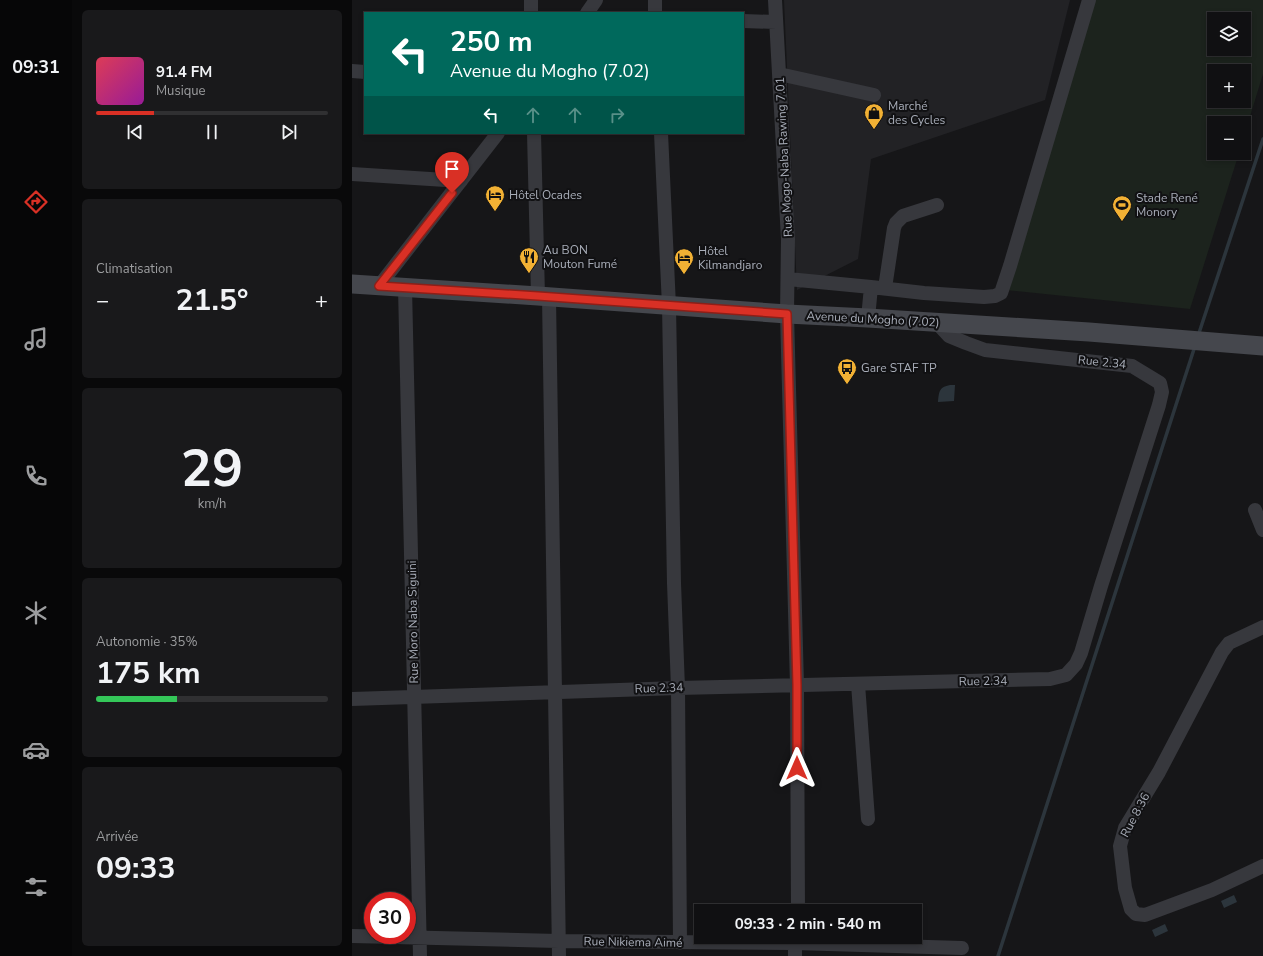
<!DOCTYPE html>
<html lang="fr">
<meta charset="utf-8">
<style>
:root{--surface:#101012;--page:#19191b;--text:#f1f3f6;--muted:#9c9d9f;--line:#303032;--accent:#d93025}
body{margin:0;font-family:"Nunito Sans",sans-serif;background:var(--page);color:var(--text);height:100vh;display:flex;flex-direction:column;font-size:15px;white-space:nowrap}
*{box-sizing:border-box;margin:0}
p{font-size:13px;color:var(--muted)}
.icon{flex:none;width:22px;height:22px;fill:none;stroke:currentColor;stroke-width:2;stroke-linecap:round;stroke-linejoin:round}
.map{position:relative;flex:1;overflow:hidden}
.sheet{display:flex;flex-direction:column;gap:10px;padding:10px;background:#09090a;width:280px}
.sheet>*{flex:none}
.guide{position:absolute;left:12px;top:12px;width:380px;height:122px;border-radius:0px;box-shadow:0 2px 6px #0003,0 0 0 1px var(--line);background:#00695c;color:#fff;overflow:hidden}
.buttons{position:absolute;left:855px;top:12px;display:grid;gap:8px}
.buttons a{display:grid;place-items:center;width:44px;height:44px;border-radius:0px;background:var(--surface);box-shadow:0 2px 6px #0003,0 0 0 1px var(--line);font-size:20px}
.speed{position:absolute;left:12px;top:892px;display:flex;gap:8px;font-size:20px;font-weight:700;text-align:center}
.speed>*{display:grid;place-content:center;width:52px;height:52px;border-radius:50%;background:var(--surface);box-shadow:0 2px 6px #0003,0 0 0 1px var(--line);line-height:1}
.speed .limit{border:6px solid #d22;background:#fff;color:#111}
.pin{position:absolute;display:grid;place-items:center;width:34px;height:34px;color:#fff;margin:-41px -17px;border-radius:50% 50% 50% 0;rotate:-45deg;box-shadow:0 0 4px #0007}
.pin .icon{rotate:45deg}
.me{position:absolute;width:44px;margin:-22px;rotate:0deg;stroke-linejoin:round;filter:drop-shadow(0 0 3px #0008)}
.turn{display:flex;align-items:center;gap:14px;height:84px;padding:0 20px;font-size:18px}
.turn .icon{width:52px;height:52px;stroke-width:2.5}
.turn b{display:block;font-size:28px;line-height:34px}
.lanes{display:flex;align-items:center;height:38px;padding:0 20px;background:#0003;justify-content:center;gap:20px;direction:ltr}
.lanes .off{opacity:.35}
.big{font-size:30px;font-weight:700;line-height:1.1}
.sheet .card{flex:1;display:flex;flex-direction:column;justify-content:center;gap:6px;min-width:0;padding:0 14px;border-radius:6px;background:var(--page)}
.sheet .dial{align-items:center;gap:0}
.dial b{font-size:52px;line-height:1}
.song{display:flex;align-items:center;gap:12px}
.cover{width:48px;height:48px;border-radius:6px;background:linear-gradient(135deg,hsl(350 70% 55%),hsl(300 70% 35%))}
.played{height:4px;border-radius:2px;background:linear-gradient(90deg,var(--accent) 25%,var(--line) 25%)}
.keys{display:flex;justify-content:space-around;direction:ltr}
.heat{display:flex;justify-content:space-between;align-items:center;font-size:22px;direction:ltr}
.charge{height:6px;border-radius:3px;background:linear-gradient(90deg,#34c759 35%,var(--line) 0)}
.trip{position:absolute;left:342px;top:904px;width:228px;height:40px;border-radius:0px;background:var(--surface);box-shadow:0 2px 6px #0003,0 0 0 1px var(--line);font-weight:700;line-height:40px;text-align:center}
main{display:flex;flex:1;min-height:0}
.menu{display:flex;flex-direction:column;width:72px;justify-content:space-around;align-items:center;background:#060607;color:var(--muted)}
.menu .icon{width:28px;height:28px}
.menu .active{color:var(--accent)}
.menu b{font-size:18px;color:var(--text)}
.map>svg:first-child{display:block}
</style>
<main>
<nav class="menu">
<b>09:31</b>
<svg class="icon active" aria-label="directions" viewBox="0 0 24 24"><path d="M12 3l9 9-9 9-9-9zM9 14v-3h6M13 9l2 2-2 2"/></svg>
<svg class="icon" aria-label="music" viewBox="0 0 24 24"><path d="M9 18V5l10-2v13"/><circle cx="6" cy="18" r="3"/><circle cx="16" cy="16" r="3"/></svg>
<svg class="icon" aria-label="phone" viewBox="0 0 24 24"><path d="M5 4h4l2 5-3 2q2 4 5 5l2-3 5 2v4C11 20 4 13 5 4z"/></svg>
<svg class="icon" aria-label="climate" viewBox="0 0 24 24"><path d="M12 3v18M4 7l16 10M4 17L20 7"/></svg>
<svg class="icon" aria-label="car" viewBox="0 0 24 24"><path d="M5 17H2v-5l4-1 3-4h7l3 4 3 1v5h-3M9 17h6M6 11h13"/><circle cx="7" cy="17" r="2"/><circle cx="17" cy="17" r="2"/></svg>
<svg class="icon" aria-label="filters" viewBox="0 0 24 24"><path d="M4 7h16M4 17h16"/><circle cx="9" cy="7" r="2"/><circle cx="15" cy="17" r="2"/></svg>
</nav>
<section class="sheet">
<div class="card">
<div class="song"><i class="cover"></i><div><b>91.4 FM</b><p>Musique</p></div></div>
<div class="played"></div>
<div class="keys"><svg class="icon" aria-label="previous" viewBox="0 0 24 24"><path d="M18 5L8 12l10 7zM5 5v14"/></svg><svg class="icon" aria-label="pause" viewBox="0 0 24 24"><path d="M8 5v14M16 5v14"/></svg><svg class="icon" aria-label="next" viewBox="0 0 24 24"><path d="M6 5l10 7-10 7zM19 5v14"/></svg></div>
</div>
<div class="card"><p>Climatisation</p>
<div class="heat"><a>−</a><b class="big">21.5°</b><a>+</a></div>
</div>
<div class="card dial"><b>29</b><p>km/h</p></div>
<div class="card"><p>Autonomie · 35%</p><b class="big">175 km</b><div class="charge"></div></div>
<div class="card"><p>Arrivée</p><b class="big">09:33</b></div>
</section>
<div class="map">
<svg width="911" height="956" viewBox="0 0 911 956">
<rect width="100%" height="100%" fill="#161618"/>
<path fill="#222225" d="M432 0H718L693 100 519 159 506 259 445 290Z"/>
<path fill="#1c231d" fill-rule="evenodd" d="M740 0H911V74L892 136V123H862V153H887L838 309 654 290ZM862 19H892V49H862ZM862 71H892V101H862Z"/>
<path fill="#2c353c" d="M598 385H603L602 401 586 402C587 392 587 387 598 385Z
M882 895 885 902 872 908 869 901Z
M813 924 816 931 803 937 800 930Z"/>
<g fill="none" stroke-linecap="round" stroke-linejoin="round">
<path stroke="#2c353c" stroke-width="3.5" d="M846 336 911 139
M646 956 843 346"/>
<path stroke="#37383d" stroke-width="14" d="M179 0V13
M303 0V13
M423 0 436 239 435 314 445 685 446 911
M235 13 244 0
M391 21 424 22
M0 71 13 72
M427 74 522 95
M182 133 186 296
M309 133 317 306 322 583 326 688 328 943
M0 174 109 181
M436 279 519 287
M27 286 146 133
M53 287 68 956
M533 288 542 228 544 223 551 216 585 205
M197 297 207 956
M516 318 519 287 572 293 632 297 643 296 649 293 658 266 737 0
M903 510 911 530
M911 627 877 643 870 652 807 772 773 828 768 846 773 888 779 909 784 914 793 915 860 890 911 866
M506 684 516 819
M0 699 326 688 698 679 714 675 724 664 729 653 749 586 807 405 810 392 808 383 780 366 633 350 614 343 597 336 584 322
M0 936 206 941 442 943 610 948
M443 937V956"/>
<path stroke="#45474d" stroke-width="19" d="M0 284 186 296 435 314 516 318 737 332 911 346"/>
</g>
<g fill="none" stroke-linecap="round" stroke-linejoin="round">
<g stroke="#8d1f18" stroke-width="10">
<path id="route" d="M100 193 27 286 186 296 435 314 445 685V768"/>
</g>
<use href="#route" stroke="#d93025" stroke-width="7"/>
</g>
<defs>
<g id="shop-pin" transform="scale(1)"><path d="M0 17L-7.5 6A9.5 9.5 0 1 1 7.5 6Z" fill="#f2b134" stroke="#111113"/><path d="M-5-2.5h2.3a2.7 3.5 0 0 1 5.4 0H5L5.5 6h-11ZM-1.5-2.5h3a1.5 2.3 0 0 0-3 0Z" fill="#111"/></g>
<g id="hotel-pin" transform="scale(1)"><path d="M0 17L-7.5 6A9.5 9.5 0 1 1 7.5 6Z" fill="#f2b134" stroke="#111113"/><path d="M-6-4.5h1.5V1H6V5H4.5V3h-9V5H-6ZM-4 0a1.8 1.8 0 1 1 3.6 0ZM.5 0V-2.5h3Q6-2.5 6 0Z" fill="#111"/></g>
<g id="stadium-pin" transform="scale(1)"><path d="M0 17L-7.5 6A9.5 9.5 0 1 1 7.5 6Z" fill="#f2b134" stroke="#111113"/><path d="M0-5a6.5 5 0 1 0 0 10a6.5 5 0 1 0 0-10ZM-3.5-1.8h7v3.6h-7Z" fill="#111"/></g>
<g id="restaurant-pin" transform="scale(1)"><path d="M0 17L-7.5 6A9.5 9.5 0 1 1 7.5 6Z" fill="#f2b134" stroke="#111113"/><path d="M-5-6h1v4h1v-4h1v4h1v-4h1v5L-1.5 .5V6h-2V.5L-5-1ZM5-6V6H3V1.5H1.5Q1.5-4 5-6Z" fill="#111"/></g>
<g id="bus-pin" transform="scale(1)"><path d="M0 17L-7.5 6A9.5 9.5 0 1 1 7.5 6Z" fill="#f2b134" stroke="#111113"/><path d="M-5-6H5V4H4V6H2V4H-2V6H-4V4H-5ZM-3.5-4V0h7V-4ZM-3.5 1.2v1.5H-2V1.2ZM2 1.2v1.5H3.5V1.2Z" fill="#111"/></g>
</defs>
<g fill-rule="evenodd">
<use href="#shop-pin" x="522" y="113"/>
<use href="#hotel-pin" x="143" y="195"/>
<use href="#stadium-pin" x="770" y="205"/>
<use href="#restaurant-pin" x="177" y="257"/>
<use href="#hotel-pin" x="332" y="258"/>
<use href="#bus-pin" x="495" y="368"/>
</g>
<g text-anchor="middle" stroke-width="4" stroke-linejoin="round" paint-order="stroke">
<g font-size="12" fill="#a8adb8" stroke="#111113" text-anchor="start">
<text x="536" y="110">Marché<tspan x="536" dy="14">des Cycles</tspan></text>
<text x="157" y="199">Hôtel Ocades</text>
<text x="784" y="202">Stade René<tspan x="784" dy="14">Monory</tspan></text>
<text x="191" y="254">Au BON<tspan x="191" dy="14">Mouton Fumé</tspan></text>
<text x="346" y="255">Hôtel<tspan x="346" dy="14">Kilmandjaro</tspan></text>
<text x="509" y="372">Gare STAF TP</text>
</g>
<g font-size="12" fill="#a8adb8" stroke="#111113">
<text transform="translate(432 157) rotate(-93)" y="4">Rue Mogo-Naba Rawing 7.01</text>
<text transform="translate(521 319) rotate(3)" y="4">Avenue du Mogho (7.02)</text>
<text transform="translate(750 362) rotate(6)" y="4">Rue 2.34</text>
<text transform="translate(61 622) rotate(-91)" y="4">Rue Moro Naba Siguini</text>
<text transform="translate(631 681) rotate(-1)" y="4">Rue 2.34</text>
<text transform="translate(307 688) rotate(-2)" y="4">Rue 2.34</text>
<text transform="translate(783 815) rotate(-62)" y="4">Rue 8.36</text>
<text transform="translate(281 942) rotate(1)" y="4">Rue Nikiema Aimé</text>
</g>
</g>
</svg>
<div class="buttons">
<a><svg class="icon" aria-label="layers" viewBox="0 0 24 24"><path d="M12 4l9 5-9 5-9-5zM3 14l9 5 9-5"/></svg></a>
<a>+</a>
<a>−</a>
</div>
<div class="speed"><div class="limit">30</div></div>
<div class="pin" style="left:100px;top:193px;background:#d93025"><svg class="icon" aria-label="arrive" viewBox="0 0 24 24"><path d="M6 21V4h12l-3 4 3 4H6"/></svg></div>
<svg class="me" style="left:445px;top:768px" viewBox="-20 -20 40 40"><path d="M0-17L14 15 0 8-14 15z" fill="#d93025" stroke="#fff" stroke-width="4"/></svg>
<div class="trip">09:33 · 2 min · 540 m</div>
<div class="guide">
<div class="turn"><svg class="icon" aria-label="left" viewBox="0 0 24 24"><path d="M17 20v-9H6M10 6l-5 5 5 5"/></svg><div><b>250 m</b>Avenue du Mogho (7.02)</div></div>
<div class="lanes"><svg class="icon" aria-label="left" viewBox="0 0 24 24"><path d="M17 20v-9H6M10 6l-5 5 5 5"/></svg><svg class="icon off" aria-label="ahead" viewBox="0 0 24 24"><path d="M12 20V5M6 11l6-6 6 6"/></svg><svg class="icon off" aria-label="ahead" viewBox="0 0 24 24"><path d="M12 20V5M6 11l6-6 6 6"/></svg><svg class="icon off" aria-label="right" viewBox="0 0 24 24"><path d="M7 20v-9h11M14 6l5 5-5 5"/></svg></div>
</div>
</div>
</main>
